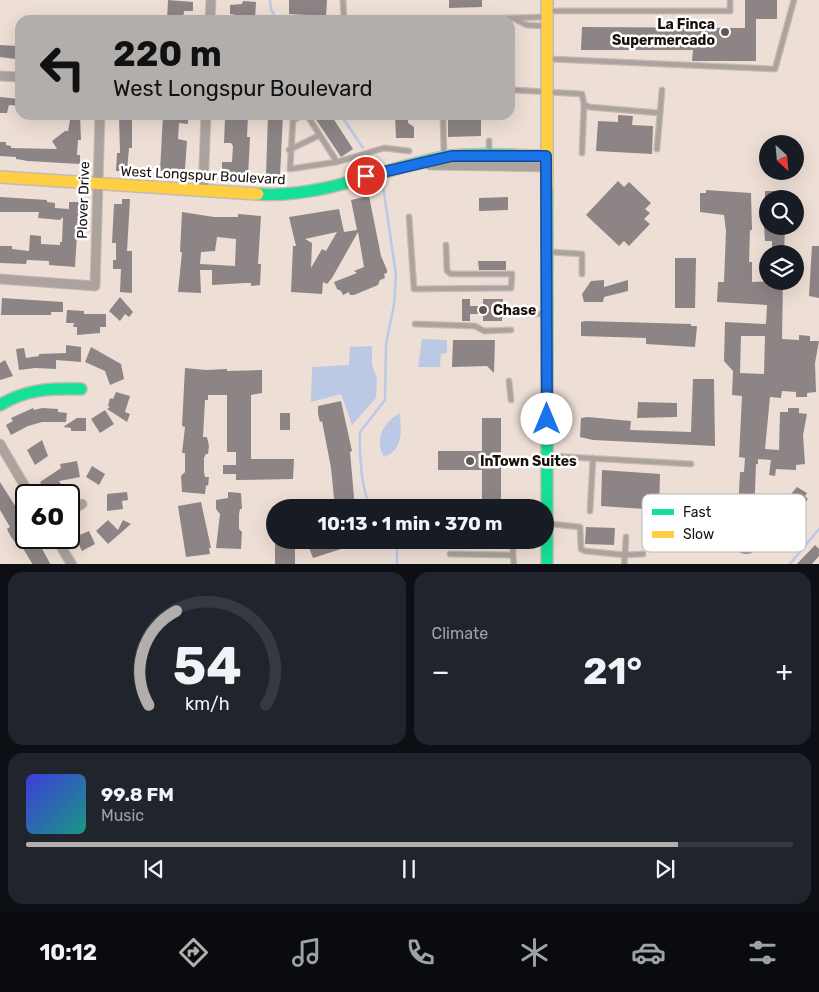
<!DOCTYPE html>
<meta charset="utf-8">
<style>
:root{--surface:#171b24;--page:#20242c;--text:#f1f3f6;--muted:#9ea1a6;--line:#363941;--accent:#b2aeac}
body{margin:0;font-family:Rubik,sans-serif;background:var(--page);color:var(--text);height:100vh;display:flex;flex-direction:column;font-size:19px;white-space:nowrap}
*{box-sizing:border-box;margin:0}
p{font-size:16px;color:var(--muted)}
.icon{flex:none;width:28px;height:28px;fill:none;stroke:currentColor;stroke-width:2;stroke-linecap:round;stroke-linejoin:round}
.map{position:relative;height:564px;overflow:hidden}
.panel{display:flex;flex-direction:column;gap:8px;padding:8px;background:#0d0f14;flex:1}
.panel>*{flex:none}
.guide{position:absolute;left:15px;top:15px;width:500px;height:105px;border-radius:15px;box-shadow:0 5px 20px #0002;background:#b2aeac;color:#111;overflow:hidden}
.needle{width:32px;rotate:154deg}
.controls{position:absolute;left:759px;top:135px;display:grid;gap:10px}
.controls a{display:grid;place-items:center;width:45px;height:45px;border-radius:50%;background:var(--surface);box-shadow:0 5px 20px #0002;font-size:25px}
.speed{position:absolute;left:15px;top:484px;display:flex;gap:10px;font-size:25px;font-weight:700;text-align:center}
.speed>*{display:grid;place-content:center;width:65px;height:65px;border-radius:50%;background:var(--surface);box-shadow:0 5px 20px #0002;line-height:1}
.speed .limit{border:2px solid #111;border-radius:8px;background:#fff;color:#111}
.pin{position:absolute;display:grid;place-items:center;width:42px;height:42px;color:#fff;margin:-21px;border:2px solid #fff;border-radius:50%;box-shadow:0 1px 5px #0007}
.me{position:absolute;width:55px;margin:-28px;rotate:0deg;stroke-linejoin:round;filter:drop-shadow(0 0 4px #0008)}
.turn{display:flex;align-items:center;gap:18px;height:105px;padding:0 15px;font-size:22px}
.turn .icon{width:65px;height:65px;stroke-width:2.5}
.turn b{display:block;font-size:35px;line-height:42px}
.big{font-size:38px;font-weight:700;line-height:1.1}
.panel .card{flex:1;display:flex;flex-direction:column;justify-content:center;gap:8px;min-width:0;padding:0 18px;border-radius:15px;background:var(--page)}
.panel .dial{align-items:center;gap:0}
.dial svg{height:130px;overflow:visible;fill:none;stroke:var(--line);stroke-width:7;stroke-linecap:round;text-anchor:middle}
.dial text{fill:var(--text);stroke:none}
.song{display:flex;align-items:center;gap:15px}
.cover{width:60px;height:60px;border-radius:8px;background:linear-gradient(135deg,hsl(240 70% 55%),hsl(170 70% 35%))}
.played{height:5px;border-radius:2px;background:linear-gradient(90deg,var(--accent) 85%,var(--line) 85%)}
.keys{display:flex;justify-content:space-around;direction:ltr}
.heat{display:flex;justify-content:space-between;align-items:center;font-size:28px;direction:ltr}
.panel .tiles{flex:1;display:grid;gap:8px;grid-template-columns:1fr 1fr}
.card:last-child{grid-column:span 2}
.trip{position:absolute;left:266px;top:499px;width:288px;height:50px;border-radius:25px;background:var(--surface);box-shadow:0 5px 20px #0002;font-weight:700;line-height:50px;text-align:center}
.menu{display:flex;height:80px;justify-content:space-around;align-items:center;background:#090b0e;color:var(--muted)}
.menu .icon{width:35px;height:35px}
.menu .active{color:var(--accent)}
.menu b{font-size:22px;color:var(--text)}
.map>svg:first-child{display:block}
</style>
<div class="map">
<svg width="819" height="565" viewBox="0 0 819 565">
<rect width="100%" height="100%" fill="#eedfd6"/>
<path fill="#bbc9e5" d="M422 339 447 340V353L441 354 440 367H418Z
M372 346V365L377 379 376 398 352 425 341 394 311 402 312 367 349 365 350 347Z
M400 413C401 431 404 450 384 457 374 440 383 422 400 413Z"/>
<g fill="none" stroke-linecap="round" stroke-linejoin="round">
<path stroke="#bbc9e5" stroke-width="2.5" d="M270 0 271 9 277 20
M341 115 363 148
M372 508C361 495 359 449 360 432L385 400 386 344 394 305 396 275 383 186
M397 565V540
M789 565 819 529"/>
</g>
<path fill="#8d8485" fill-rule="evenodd" d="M168 0 193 2V11H184L183 20H167Z
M289 0H327L326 16 289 14Z
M449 0H482V7L449 8Z
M745 0H777V19H756V61H692L693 50H581L582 27 745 28Z
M243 1 256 2 255 20 242 19V16L230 14V5L242 4Z
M0 45 17 46 16 59 0 57Z
M0 97 20 99V106L9 105 7 113H0Z
M71 115H80L81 140H78L77 155H80V164L28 161 16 159V157L0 156V142H6V145L11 146V148L57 149 52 141 65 131H68Z
M119 115H132V148H129L127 171H116L117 153H120Z
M163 115H188V124L179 123 178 139 187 141 185 169H173V172L160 171Z
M232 115H248L247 137H250L248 177H234L235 174 231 172H222V162H232L233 146 231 143H224L225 118H232Z
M268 115H283L280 175H266Z
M313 115H331L353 149 341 157Z
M395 115H408V123L414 127V138H396Z
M448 115H481V136L448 137Z
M618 115 633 116 632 125 653 126 652 154 596 151 598 121 618 122Z
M618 181 624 187 629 182 651 203 645 209 650 213 644 219 650 224 629 246 624 241 619 246 586 215Z
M706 190 751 193 752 230H750L749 262H752V282L783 281 782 339 799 340V335L810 336V341H819L815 363 816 392 807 393V397H796V392L782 391 781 398 770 397 765 449 779 450 780 412H788V408H799V413L807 414 803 435 805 464 796 465V470L776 469 775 476 769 475 771 460 758 459V464H756L753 546 752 553 747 554 740 553V550H736L740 472H744L745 458 739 457 742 396 732 395 733 371 724 361 725 322 766 324 767 305 717 302 718 282H724L726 231 724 215 700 212V193H706ZM741 336H765L764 374 740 373Z
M765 191H786V199H765Z
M369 196 381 256 387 270V273L384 274 385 278 380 280 378 285 354 295H350L349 292 343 295 341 291 337 289 334 282 357 273 354 271 364 267 358 232 332 278 327 284 323 282 322 294 291 292 293 246H296L289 217 339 209 344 232 357 230 351 200ZM337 232 326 251 322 249 311 268 312 243 305 239Z
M0 197 47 200V202L55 203V208L69 209V202H79L75 267 49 265V261L27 260 26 264 0 263V246H12V249L29 251 30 235 41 236V244L60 245V242H62L63 217 60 220 38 218 39 212H0Z
M508 197V210L479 211V198Z
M122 199H130L127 251H132V293L120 292 121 269H113V260H116V243H112L114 204H122Z
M182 212 214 217H238V214L261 216 258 264H261L260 285 251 286V283H245L212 285V270H200L201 293 178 292 182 252H180ZM217 237 236 239 235 266 200 264 201 252 215 251Z
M764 226H785L784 254H772V241H765Z
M812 246H819V298L809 296Z
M675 258H696L695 308H675Z
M478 261H506V270H479Z
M604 280V287L628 280V291L604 297 603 302H584L582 294 591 281Z
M120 297 133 312 129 317 125 314 120 321 109 311Z
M2 298 63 302V312H51V315H1Z
M462 299H470V306H483V299H503L502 321H483V314H470V321H462Z
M67 310 84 311V314H106V327H100V333L77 335V327H73L74 323H66Z
M585 321 691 324V326H697L695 347 646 344V338L581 336V322Z
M453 340H495L494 373 487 366 452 367Z
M66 345 81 347V362L56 360V369L35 368 19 370 16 349 24 348 26 358 39 356V354L66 353Z
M91 347 121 364 124 379 110 385 105 371 85 362Z
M5 360 13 376 0 380V363Z
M185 368 206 370 227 369V371L262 370V393L251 395V459H294L293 479 236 480V474H223V465H236V452H227V395H208V400H205L203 437H207L209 446 208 454H206L204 458V472L205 477H209L208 486 206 485 205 494 182 492 181 476 185 472V453H182L185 427 182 426Z
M693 379H714L715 446 593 440 580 437 581 418 588 417 631 421 630 430 691 432Z
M116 392 130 396 125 412 130 414 127 422 107 409 110 407 108 406 110 398 113 399Z
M341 401 352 451 350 452 355 508H335L331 468 322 421 320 422 318 414V406Z
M638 402 677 403V417L637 418Z
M33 408 34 410 42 408 58 409V412L67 413 66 422H42L28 426 11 435 6 425 13 421 11 418Z
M105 410 114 424 100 433 91 419Z
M280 413H290V430H280Z
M77 418H86V431H71V428L63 427Z
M482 418H501V504H482V470H438V451H482Z
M42 440 48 456 35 465 27 450Z
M77 461 80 477 59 481 61 484 45 491 40 482 61 468 60 464Z
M92 466 105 474 99 485 86 477Z
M602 470 660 474 659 510 601 506Z
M0 482 26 523V538H36L51 565H33L18 540 15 542 11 537 7 529 10 527 0 510Z
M797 487 807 493 805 496 808 499 770 543 766 541 764 543 755 536Z
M127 492 128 500 122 501 123 509 107 511V494Z
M228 492 241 493 242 509H240L239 514V529L242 532 241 549 216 548 220 514 216 509V500L228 498Z
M201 502 211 548H209L210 554 186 557 178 506Z
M108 520 118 530 123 520 131 524 108 544 96 531Z
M586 527 615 528 614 545 585 544Z
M89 531 95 544 82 551 75 537Z
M275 540H295V565H275Z
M306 540H365L366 541 313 558Z
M815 545 819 549V556L811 565H796Z"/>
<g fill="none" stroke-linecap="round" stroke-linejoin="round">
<g stroke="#c5bbb3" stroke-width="7">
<path id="lane" d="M549 11H730V0
M515 19 527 25 544 26
M338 20 344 18 343 0
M443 20 545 17
M550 59 775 69 794 0
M514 90 582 94 584 104 589 107 660 113
M303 115 293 120 290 169 337 162 384 148 409 151
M307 115 337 162
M443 115 444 156
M489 141V154
M657 149 662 90
M289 150 320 135
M582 153 584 104
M409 217 414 289 511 288 512 274H451L447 271 446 245
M550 252 582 254V274
M511 313 545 314
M415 324 475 326 484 331 511 330
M509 381 511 400
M551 456 691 464
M590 511 593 458
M551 524 580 527 581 549 585 551 625 555 624 565
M626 537 625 555 643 554
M450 554 513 555 514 565
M513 555V540"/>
</g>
<g stroke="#c5bbb3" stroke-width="11">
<path id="street" d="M210 20 211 0
M0 76 20 77
M430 165 547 167
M203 191 206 115
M0 279 95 286 100 115
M0 444 30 495
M69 512 82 504
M56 538 72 565"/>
</g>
<g stroke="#c5bbb3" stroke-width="14">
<path id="fast" d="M547 189V565
M258 194C324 199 386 166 451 156 480 152 516 156 546 156
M0 405C26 389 52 388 81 389"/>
</g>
<g stroke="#c5bbb3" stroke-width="14">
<path id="slow" d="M547 0V189
M0 177 258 194"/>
</g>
<use href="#lane" stroke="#aca29e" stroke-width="4.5"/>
<use href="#street" stroke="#aca29e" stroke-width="9"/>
<use href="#fast" stroke="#16e098" stroke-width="11"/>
<use href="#slow" stroke="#ffcf43" stroke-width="11"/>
</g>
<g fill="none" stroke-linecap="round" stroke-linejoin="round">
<g stroke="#114b97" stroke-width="12">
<path id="route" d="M366 176 452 156H546L547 419"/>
</g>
<use href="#route" stroke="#1a73e8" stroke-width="9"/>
</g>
<g fill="#645952" stroke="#fff" stroke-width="2">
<circle cx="725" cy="32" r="5"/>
<circle cx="483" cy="310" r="5"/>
<circle cx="470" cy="461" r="5"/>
</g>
<g text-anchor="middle" stroke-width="5" stroke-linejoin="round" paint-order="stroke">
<g font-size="14" font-weight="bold" fill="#1a110b" stroke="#fff" text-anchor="start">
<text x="715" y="29" text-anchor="end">La Finca<tspan x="715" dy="16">Supermercado</tspan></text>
<text x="493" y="315">Chase</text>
<text x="480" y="466">InTown Suites</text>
</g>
<g font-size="14" fill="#1a110b" stroke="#fff">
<text transform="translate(203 175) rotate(3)" y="5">West Longspur Boulevard</text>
<text transform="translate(83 200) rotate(-88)" y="5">Plover Drive</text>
</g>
</g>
<rect x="642" y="494" width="164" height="58" rx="8" fill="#fff" stroke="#bab8b6" stroke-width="1"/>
<rect x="652" y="509" width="22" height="6" fill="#16e098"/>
<rect x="652" y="531" width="22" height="7" fill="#ffcf43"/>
<g font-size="14" fill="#1a110b">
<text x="683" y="517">Fast</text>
<text x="683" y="539">Slow</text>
</g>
</svg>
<div class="controls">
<a><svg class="needle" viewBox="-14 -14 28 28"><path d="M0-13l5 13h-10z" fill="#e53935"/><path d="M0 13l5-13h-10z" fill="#9ea1a6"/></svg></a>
<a><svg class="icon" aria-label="search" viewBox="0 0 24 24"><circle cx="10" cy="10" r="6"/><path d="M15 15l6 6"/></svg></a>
<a><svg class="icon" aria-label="layers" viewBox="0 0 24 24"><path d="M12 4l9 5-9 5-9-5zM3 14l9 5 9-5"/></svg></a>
</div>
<div class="speed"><div class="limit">60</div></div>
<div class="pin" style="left:366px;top:176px;background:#d93025"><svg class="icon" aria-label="arrive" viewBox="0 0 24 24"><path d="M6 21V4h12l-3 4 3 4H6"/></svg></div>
<svg class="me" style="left:547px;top:419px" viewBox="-20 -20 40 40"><circle r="19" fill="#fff"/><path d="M0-13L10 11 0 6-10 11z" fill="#1a73e8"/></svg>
<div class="trip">10:13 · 1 min · 370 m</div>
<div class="guide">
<div class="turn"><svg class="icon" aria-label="left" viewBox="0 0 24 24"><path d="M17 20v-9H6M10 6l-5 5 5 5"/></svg><div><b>220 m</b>West Longspur Boulevard</div></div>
</div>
</div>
<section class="panel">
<div class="tiles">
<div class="card dial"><svg viewBox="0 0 100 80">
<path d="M14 69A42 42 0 1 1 86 69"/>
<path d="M14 69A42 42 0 0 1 31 11" stroke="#b2aeac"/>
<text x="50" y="56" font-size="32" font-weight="700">54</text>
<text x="50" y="72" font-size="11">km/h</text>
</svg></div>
<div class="card"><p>Climate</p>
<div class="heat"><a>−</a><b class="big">21°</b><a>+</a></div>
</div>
<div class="card">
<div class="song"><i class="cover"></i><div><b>99.8 FM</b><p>Music</p></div></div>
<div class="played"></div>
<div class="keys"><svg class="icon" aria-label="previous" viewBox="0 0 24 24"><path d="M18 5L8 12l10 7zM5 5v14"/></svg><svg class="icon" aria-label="pause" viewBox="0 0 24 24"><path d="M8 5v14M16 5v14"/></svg><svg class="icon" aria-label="next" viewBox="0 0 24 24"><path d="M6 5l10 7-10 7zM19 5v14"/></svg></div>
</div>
</div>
</section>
<nav class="menu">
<b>10:12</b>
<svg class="icon active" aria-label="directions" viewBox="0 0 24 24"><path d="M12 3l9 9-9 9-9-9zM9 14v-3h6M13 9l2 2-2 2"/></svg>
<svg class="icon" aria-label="music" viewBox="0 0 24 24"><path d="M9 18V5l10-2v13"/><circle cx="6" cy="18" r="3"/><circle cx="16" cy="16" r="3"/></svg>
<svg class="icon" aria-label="phone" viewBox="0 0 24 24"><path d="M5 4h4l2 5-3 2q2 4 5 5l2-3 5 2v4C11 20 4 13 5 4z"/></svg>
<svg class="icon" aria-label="climate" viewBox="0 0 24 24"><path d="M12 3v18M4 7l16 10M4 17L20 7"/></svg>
<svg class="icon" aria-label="car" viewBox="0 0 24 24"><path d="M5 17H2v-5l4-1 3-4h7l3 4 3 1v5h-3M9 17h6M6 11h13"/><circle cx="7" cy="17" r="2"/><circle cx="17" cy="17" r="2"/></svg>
<svg class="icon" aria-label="filters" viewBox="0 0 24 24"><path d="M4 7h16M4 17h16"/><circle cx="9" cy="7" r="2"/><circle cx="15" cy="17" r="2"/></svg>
</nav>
